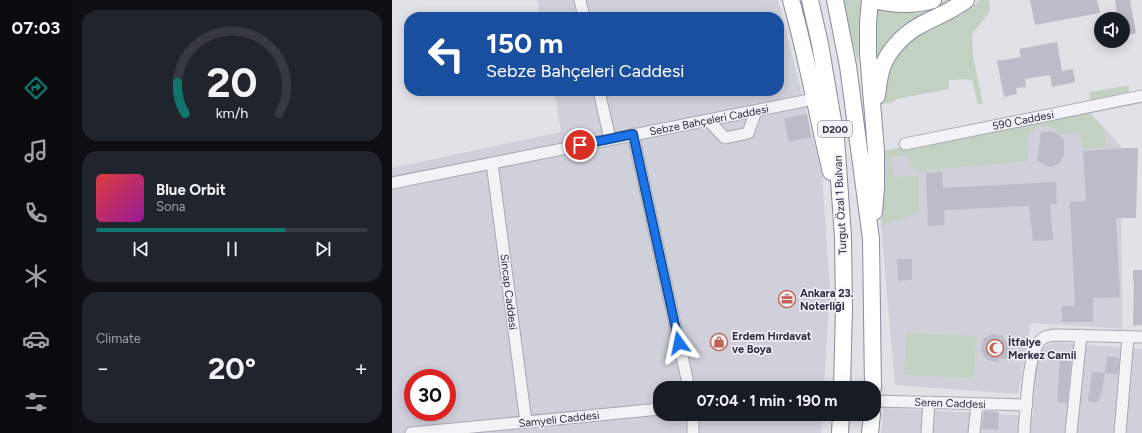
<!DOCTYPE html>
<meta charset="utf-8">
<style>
:root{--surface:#171b24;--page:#20242c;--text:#f1f3f6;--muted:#9ea1a6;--line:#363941;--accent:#0f766e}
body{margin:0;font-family:Figtree,sans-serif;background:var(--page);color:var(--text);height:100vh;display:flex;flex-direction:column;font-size:15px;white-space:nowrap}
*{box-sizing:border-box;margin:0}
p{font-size:13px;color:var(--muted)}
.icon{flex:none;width:22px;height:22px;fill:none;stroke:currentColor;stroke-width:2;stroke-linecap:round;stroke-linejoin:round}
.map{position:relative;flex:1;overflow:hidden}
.details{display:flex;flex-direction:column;gap:10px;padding:10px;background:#0d0f14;width:320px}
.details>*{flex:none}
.banner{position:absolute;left:12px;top:12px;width:380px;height:84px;border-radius:16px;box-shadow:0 2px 10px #0003;background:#1a4fa0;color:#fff;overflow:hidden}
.controls{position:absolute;left:702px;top:12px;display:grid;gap:8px}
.controls a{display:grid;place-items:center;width:36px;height:36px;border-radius:50%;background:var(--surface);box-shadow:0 2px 10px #0003;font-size:20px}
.speed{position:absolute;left:12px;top:369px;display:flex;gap:8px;font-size:20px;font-weight:700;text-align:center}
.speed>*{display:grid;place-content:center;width:52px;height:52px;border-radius:50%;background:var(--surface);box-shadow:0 2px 10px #0003;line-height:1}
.speed .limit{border:6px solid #d22;background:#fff;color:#111}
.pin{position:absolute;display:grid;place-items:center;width:34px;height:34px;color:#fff;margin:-17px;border:2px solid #fff;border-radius:50%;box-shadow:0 1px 4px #0007}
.me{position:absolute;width:44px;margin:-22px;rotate:348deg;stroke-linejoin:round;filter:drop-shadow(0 0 3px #0008)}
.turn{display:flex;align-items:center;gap:14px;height:84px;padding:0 16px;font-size:18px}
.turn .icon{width:52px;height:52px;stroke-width:2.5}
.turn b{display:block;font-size:28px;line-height:34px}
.big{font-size:30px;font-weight:700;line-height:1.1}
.details .widget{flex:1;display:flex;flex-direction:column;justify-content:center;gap:6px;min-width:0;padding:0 14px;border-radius:16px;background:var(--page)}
.details .dial{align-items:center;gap:0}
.dial svg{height:104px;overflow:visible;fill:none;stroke:var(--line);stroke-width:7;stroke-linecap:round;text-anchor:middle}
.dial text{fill:var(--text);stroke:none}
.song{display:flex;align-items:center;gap:12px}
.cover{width:48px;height:48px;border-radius:6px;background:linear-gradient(135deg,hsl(0 70% 55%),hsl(300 70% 35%))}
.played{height:4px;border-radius:2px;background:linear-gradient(90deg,var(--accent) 70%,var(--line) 70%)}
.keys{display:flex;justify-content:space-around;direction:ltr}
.heat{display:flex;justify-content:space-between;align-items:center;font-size:22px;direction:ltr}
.trip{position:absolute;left:261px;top:381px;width:228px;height:40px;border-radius:16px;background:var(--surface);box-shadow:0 2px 10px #0003;font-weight:700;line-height:40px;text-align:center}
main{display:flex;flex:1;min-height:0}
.dock{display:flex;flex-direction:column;width:72px;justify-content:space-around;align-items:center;background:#090b0e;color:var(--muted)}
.dock .icon{width:28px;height:28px}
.dock .on{color:var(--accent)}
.dock b{font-size:18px;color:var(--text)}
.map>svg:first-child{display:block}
</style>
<main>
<nav class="dock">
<b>07:03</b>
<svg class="icon on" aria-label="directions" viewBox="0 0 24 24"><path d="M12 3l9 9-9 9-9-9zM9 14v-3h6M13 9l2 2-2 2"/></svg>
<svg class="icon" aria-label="music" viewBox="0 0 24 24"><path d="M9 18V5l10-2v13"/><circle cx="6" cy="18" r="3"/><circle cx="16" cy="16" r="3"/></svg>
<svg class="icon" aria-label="phone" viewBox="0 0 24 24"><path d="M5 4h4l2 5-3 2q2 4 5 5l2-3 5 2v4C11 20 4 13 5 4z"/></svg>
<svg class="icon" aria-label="climate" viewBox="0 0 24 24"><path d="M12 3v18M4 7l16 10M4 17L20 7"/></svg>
<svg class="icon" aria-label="car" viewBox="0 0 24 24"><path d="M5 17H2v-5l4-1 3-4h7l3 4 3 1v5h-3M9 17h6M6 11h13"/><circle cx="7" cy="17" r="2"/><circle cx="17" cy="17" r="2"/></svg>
<svg class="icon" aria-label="filters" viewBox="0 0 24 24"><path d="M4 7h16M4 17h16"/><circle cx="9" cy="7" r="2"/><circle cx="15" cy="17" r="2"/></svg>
</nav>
<section class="details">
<div class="widget dial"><svg viewBox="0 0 100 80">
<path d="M14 69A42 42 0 1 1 86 69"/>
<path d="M14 69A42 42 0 0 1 8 45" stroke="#0f766e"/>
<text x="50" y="56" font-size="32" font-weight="700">20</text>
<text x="50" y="72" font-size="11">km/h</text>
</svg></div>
<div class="widget">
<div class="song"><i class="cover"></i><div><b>Blue Orbit</b><p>Sona</p></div></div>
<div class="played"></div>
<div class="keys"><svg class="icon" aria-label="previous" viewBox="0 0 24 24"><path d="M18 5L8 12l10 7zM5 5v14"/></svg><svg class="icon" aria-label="pause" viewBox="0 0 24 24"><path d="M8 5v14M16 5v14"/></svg><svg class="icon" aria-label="next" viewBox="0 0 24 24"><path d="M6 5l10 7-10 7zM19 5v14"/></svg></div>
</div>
<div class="widget"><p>Climate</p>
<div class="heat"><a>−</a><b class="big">20°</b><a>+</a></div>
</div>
</section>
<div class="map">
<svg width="750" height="433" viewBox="0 0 750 433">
<rect width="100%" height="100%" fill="#e1e1e8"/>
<path fill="#cfd0da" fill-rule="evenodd" d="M145 0H386L430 174 438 287 432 388H268V414H430L429 433H0V168L169 132 162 91H387V17H148ZM21 378H55V412H21Z
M698 113 729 146 730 329 639 323 626 394 503 385 489 226 490 151Z
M661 342 750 349V433H489L492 408 641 416 644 360 649 349Z"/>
<path fill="#c3d1c3" d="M449 0H470L466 63Z
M554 0H564C544 9 520 16 504 31 494 40 489 51 483 62L484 7 543 5Z
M588 0H597L598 12 580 34 581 56 591 104 586 105 580 80 571 79 557 80V89L505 99 499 103 488 104 492 79 509 50 521 38 535 30 569 15Z
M734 86 737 87V92L698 101 697 92Z
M698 113 711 127 714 147 692 149 686 133 668 134C658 126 656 124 643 128 632 140 634 146 637 161L528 171 519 168 516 155 497 158 502 177 527 175V213L489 226 490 151Z
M514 333 584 336 582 378 512 375Z"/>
<path fill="#bbbcc7" d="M638 0H705L708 13 643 25Z
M723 0H738L744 33 731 36V19H726Z
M665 42 670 71 681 69 683 82 660 87 658 75 633 79 634 87 624 88 625 94 612 97 605 61 629 57 627 49Z
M415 114 419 137 397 142 392 119Z
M658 131 668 135 669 138 672 139V156L670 157 669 161 667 164 659 167 655 166 645 161 649 133Z
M734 148H746L744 218H724L728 297 701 298V322H670V306H683L678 202 694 201 691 151Z
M550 172 551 188 664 182 665 204H658L661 240 641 241 637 206 552 210 553 225 536 226 534 173Z
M505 259H520V280L506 281Z
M741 270H750V325L741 326 742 281H741Z
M600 334 611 336V338L618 345 616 358 612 359H607L606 362 595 360 589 351 591 339Z
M715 356 727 358 726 375 713 373Z
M668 360 679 361 675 403 665 402Z
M700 372 713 373 710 393H708L707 402 696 401Z
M592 411 607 412 606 430 590 429Z"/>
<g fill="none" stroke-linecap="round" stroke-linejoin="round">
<g stroke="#a7a7b2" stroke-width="13">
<path id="minor" d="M188 0 192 17
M207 91 218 139
M316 120 333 138 356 133 364 111
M241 134 297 388
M513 144 750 96
M100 163 134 422
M0 183 422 99
M482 401 635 405
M301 414V433
M19 433 268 409
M535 433 537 402
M582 433 585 404
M632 433C634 414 635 350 650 339 654 336 660 335 665 335L750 337
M679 433 689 335
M728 433 736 337"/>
</g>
<g stroke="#8a8b9d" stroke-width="18">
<path id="highway" d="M399 0C415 57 425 115 439 172
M418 0 428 44 444 138 451 237 452 308 450 388
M443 0 456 66 479 239 481 388
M478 0 476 23V53L484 151V188L482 212
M482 0C502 5 521 6 541 0
M485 96C486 87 487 77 490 68 496 51 510 36 525 27 542 17 559 12 574 0
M448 433 449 414
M478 433 480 414"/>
</g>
<use href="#minor" stroke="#f3f3f7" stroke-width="11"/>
<use href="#highway" stroke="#fff" stroke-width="16"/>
</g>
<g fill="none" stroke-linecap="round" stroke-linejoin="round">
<g stroke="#114b97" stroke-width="10">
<path id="route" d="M188 145 241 134 287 343"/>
</g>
<use href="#route" stroke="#1a73e8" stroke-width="7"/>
</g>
<defs>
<g id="office-ring" transform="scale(0.9)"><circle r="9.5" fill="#f0f1f6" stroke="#c06352" stroke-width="1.5"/><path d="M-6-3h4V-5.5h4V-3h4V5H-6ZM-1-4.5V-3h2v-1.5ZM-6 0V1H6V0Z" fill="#c06352"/></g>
<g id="shop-ring" transform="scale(0.9)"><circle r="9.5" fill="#f0f1f6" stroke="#c06352" stroke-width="1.5"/><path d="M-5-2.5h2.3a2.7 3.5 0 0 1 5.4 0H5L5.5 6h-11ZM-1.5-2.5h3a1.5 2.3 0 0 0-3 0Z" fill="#c06352"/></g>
<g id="mosque-ring" transform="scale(0.9)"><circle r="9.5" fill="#f0f1f6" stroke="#c06352" stroke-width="1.5"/><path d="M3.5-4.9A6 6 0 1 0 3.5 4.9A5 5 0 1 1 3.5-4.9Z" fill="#c06352"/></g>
</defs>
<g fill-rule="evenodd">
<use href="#office-ring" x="395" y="299"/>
<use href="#shop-ring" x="327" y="342"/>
<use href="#mosque-ring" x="603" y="348"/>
</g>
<g text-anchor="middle" stroke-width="3" stroke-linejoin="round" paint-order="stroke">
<rect fill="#f0f1f6" stroke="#666775" stroke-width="1" x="426" y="121" width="34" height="16" rx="3"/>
<g font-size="10" font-weight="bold" fill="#2b2c3e">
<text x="443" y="133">D200</text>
</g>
<g font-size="11" fill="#2b2c3e" stroke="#f0f1f6">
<text transform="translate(317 120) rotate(-11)" y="4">Sebze Bahçeleri Caddesi</text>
<text transform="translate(631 120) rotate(-11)" y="4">590 Caddesi</text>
<text transform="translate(448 205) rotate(-93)" y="4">Turgut Özal 1 Bulvarı</text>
<text transform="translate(117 292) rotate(83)" y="4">Sincap Caddesi</text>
<text transform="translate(558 403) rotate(2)" y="4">Seren Caddesi</text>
<text transform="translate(167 419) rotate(-6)" y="4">Samyeli Caddesi</text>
</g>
<g font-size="11" font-weight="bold" fill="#2b2c3e" stroke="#f0f1f6" text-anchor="start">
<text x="408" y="297">Ankara 23.<tspan x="408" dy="13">Noterliği</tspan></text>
<text x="340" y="340">Erdem Hırdavat<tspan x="340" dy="13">ve Boya</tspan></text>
<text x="616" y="346">İtfaiye<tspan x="616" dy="13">Merkez Camii</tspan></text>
</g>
</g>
</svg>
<div class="controls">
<a><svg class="icon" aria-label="sound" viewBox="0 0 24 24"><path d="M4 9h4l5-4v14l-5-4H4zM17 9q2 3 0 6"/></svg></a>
</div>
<div class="speed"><div class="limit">30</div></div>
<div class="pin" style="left:188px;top:145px;background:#d93025"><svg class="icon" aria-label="arrive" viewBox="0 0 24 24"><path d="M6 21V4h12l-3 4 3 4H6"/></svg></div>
<svg class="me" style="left:287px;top:343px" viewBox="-20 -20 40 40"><path d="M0-17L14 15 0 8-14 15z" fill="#1a73e8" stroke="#fff" stroke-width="4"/></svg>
<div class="trip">07:04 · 1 min · 190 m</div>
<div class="banner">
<div class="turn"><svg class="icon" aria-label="left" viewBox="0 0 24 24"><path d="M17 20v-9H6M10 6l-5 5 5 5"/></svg><div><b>150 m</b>Sebze Bahçeleri Caddesi</div></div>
</div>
</div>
</main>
